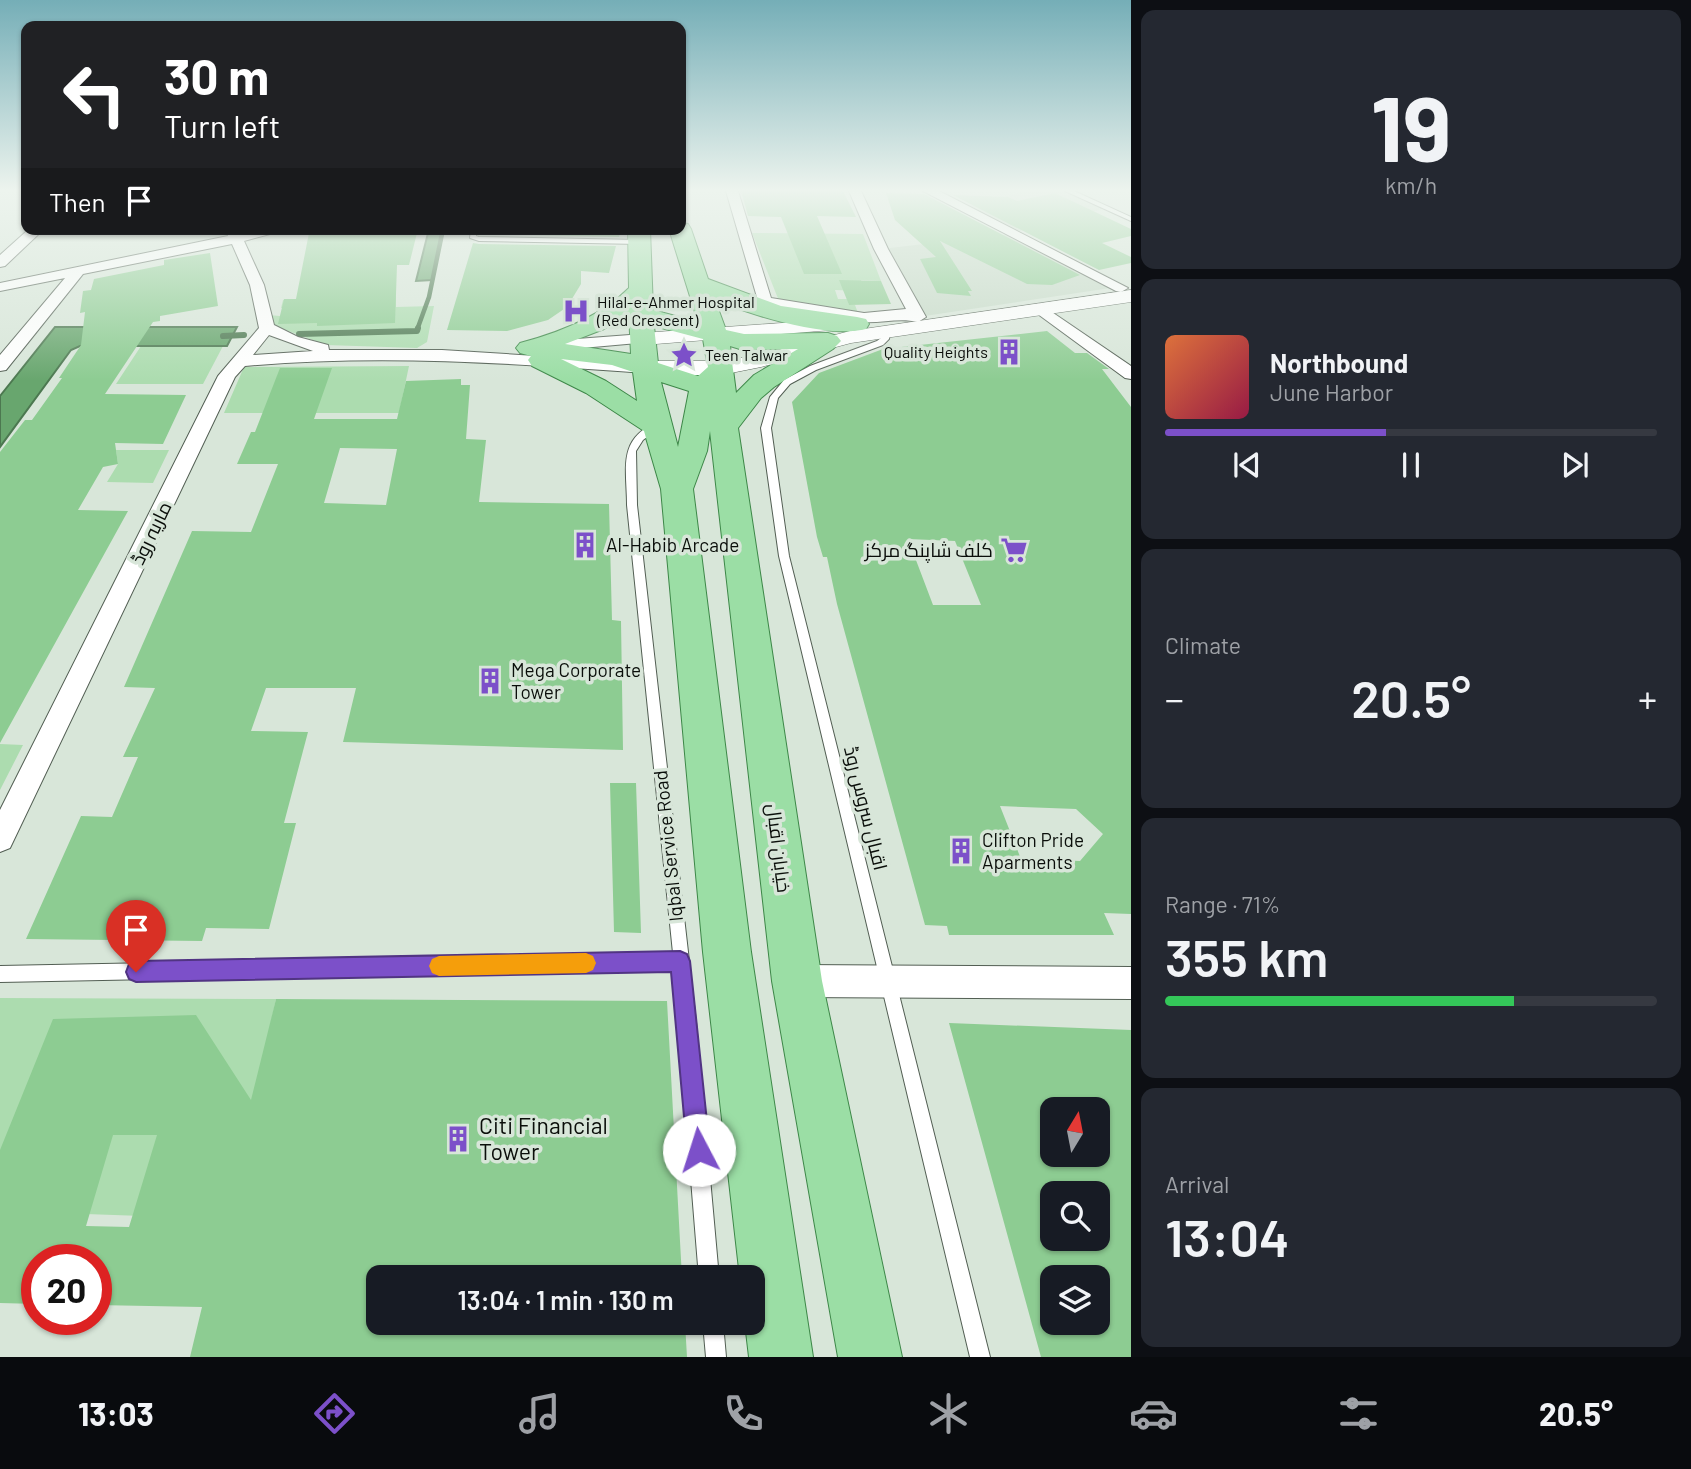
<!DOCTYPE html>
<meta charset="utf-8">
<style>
:root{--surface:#171b24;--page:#242831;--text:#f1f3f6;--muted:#9ea1a6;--line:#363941;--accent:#7c50c9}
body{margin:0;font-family:Barlow,Cairo,sans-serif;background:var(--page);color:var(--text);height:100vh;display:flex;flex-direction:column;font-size:26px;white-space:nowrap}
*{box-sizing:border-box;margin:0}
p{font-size:23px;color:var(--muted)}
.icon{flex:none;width:38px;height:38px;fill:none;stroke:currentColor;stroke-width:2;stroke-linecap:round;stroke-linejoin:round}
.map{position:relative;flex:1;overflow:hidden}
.sheet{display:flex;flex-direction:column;gap:10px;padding:10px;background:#0d0f14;width:560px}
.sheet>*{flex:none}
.hud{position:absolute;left:21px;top:21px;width:665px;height:214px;border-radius:14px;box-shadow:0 2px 5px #0004;background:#202124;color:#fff;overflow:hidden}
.needle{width:46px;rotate:10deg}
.fabs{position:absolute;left:1040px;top:1097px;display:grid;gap:14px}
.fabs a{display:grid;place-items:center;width:70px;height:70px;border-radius:14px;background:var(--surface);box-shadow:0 2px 5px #0004;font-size:35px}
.speed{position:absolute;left:21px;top:1244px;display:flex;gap:14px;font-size:35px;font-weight:700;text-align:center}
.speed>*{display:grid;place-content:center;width:91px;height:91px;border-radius:50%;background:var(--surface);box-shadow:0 2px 5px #0004;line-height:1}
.speed .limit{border:10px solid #d22;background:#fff;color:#111}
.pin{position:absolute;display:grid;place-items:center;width:60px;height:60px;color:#fff;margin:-72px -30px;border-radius:50% 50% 50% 0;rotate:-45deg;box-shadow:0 0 7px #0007}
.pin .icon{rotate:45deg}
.me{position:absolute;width:77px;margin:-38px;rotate:355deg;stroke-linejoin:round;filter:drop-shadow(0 0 5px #0008)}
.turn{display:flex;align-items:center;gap:24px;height:147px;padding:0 28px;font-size:32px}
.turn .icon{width:91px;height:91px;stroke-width:2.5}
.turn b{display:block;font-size:49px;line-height:60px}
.then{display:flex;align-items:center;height:66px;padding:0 28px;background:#0003;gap:14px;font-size:26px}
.big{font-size:52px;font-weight:600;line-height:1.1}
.sheet .card{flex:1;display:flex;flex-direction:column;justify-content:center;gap:10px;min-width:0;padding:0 24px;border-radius:14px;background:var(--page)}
.sheet .dial{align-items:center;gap:0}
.dial b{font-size:91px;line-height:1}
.song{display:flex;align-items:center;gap:21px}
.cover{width:84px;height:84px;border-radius:10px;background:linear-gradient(135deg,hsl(20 70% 55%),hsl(340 70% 35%))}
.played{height:7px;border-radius:4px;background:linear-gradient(90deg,var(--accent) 45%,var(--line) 45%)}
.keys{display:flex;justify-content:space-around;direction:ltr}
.heat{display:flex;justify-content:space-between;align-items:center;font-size:38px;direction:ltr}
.charge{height:10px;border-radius:5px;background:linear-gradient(90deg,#34c759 71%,var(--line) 0)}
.trip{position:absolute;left:366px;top:1265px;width:399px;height:70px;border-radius:14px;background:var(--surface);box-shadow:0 2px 5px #0004;font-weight:600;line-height:70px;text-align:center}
.tabs{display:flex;height:112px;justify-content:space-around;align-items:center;background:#090b0e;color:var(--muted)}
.tabs .icon{width:49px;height:49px}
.tabs .selected{color:var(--accent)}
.tabs b{font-size:32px;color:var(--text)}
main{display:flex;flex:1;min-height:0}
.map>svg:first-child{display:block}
</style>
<main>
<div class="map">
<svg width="1131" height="1357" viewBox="0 0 1131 1357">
<rect width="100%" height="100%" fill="#d8e6d9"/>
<path fill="#c7dac8" d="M1028 191H1068L1106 208 1013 233 1117 287 918 317 881 249 1011 234 960 208Z"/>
<path fill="#acdcaf" d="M752 233 863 234 881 281 861 280 865 291 835 290 838 299H847L849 305H855L858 313 779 301Z
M396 296V307L434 306 427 342 417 348 326 345 272 325 268 315 280 316 289 308H281L283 300Z
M141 346H223L203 384H116Z
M409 366 399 413H224L244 367Z
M116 450H169L153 483 107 482 118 464Z
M0 744 23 745 0 790Z
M0 998 276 999 228 1219 0 1211Z"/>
<path fill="#68a66e" stroke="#4c7850" stroke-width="2" d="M429 229H444L432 280 416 281Z
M55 327H237L227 346H80L71 350 0 447V396Z"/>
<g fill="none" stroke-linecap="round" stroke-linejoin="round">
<path stroke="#4c7850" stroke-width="4.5" d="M417 330 429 297 443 229"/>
<path stroke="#4c7850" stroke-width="6" d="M299 334 417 331 418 328
M223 336 244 335"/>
</g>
<path fill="#8dcc92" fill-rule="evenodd" d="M741 191H843L856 217 817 216 842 274H804L781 217 748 216Z
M886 193 924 194 1080 275 1052 285 1027 284 940 241 972 291H968L971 296 937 293 920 259 936 257 895 220Z
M1055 193 1131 229V236L1102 243 1131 257V263L1099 270 953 195 1008 197 1017 201Z
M332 229H418L409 265H397L395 323 317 326V323L278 324 284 299H296L309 233 331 232Z
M485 229H621L619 237 484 234Z
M473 243 479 244 616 246 609 273 581 271V284L567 307 548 320 507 331 447 330Z
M210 253 218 306 160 316V321L153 322 105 394 186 395 163 444 115 443 118 464 103 467 78 510 128 511 0 743V452L25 420H32L62 378H59L81 345 85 312 80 313 83 291 91 290 94 279 164 265V260Z
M839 280 881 281 891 304 849 305Z
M1047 331 1075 353H1087L1109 369H1102L1131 407V914L1104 913 1114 935H949L947 926 925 925 837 604 827 557H823L817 537 792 402 819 373 883 349ZM908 539 955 541 981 605H933ZM1000 806 1076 809 1103 834 1080 861 1021 859Z
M280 368H332L314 419H397L406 381 461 379V385H470L466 439 486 440 479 502 609 504 612 620 621 621 623 750 343 742 356 688H266L251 731 308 732 284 823H296L269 929 206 928 202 941 26 939 81 816 112 817 138 757H123L155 688 124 687 192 531 251 532 278 464H237L251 432H255ZM340 448 397 449 386 505 324 503Z
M610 783H636L641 933 614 932Z
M276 999 667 1001 682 1278H378V1323H685L687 1357H190L202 1307 96 1305V1260H37V1304L0 1303V1150L53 1019 196 1015 251 1100ZM113 1135H157L129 1227 86 1226Z
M949 1023 1131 1030V1357H1041ZM1052 1110H1097V1155H1052ZM1052 1194H1097V1239H1052ZM1052 1278H1097V1323H1052Z"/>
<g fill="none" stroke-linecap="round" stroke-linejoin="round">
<g stroke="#525e53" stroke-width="2">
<path id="service" d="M1065 191H1074L1131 217V221Z
M471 229H477L476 236 479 237 640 240 643 242 640 244 479 241 470 238Z
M883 330 890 332 889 339 883 345 816 370 790 384 778 398 771 428 789 556 990 1357H970L779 556 761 428 770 397 784 380 810 366 877 341 881 338Z
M656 423 661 426 659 428 643 440 636 451 637 505 696 1022 719 1278H699L674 969 0 982V966L673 953 627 505C627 470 617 439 656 423Z
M703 1323H723L726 1357H706Z"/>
</g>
<g stroke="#525e53" stroke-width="2">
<path id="minor" d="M726 191H738L771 298 864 313 906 309 874 249 849 191H861L888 249 926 317 918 322C898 317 881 324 860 322 826 320 792 312 759 304Z
M923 191H939L1128 288 1121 292 1116 291Z
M29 229H44L5 266 0 267V255Z
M225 229H239L241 233 261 229H289L244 241 264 285 274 325 298 337 328 345 329 350H442L645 363 653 368 645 373C511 363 378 354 245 366L235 377 10 848 0 852V810L218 376 259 328 250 285 232 244 83 274 6 370 0 371V355L65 278 0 291V283L228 236ZM269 335 313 351 253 355Z
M1040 304 1131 366V379L1125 378 1035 312 1032 309Z
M643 334 649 336 651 339 649 342 537 352 529 347 537 342Z
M797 965 1131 967V999L797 997 786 992 781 981 786 970Z"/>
</g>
<g stroke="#525e53" stroke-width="1">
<path id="tertiary" d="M1131 290V302L851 343 761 367 721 375H646L638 373 635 368 638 363 646 361H721L759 355 850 331Z
M838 319 845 321 848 325 845 329 643 345 636 343 633 339 636 335 643 333Z"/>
</g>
<g stroke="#3d8748" stroke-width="2">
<path id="primary" d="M681 223 688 224 691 229 708 279 781 306 857 317 866 319 869 324 866 329C827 339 752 315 715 300L726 330 744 334 828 333 837 336 841 341 833 349 774 387 761 398 738 428 822 981 902 1357H838L772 981 710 431 707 451 693 489 751 952 813 1357H749L745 1323H752V1278H740L703 952 661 489 644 431 586 393 532 366 528 360 531 356 520 353 516 348 520 343C558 333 600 317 629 288L628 229H650L653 310 698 322 669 229H681ZM629 313 631 354 565 344 604 329ZM654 326 703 339 708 367 698 376 658 363ZM730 346 743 350 798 349 754 375 736 393ZM561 359 612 365 633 372 637 401 606 381ZM661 382 689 391 678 447Z"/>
</g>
<use href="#service" fill="#fff" fill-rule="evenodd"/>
<use href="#minor" fill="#fff" fill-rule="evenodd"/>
<use href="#tertiary" fill="#fff" fill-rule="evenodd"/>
<use href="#primary" fill="#9bdea5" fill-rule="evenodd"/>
</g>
<linearGradient id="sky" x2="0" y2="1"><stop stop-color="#75aeb7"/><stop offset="0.5" stop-color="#edf4ee"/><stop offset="1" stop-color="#edf4ee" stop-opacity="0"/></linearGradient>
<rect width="1131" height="381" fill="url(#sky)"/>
<path fill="#7c50c9" stroke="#513483" stroke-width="2" d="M680 951 687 954 690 961 710 1150 707 1158 699 1162 690 1158 687 1150 671 972 136 982 129 979 126 972 129 964 136 961Z"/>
<path fill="#f59e0b" d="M586 953 593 956 596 963 593 970 586 973 439 976 432 973 429 966 432 959 439 956Z"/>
<defs>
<g id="hospital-bare" transform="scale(2.1)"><path d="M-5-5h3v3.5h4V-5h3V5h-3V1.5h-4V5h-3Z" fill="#7c50c9" stroke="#d8e6d9" stroke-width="2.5" paint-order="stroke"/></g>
<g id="building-bare" transform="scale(2.1)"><path d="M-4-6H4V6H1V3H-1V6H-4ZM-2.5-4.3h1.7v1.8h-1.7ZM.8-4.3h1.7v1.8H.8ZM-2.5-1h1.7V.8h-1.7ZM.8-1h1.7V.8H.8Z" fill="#7c50c9" stroke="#d8e6d9" stroke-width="2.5" paint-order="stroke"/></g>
<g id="sight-bare" transform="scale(2.1)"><path d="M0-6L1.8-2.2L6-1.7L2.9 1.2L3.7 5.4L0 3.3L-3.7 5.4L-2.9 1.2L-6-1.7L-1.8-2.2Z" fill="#7c50c9" stroke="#d8e6d9" stroke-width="2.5" paint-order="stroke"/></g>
<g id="supermarket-bare" transform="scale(2.1)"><path d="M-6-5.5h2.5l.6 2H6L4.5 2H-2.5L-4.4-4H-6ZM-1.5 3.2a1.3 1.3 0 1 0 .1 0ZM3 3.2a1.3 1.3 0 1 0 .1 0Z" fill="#7c50c9" stroke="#d8e6d9" stroke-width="2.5" paint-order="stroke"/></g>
</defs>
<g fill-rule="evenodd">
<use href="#hospital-bare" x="576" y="311"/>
<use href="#building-bare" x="1009" y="352"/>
<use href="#sight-bare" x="684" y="355"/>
<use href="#building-bare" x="585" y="545"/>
<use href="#supermarket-bare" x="1014" y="550"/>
<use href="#building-bare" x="490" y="681"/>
<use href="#building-bare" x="961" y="851"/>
<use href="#building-bare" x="458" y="1139"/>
</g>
<g text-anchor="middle" stroke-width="7" stroke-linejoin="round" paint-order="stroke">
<g font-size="16" fill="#0a0e0a" stroke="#d8e6d9" text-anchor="start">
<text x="597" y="308">Hilal-e-Ahmer Hospital<tspan x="597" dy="18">(Red Crescent)</tspan></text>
<text x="988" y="358" text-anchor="end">Quality Heights</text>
<text x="705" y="361">Teen Talwar</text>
</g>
<g font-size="19" fill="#0a0e0a" stroke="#d8e6d9">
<text transform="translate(151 533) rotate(-64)" y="7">ماریہ روڈ</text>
<text transform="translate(866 808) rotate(76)" y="7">اقبال سروس روڈ</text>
<text transform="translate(668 846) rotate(-96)" y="7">Iqbal Service Road</text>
<text transform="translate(779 848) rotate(83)" y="7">خیابان اقبال</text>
</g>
<g font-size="19" fill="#0a0e0a" stroke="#d8e6d9" text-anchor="start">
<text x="606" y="552">Al-Habib Arcade</text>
<text x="993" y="557" text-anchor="end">کلف شاپنگ مرکز</text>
<text x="511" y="677">Mega Corporate<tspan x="511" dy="22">Tower</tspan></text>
<text x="982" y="847">Clifton Pride<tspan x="982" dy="22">Aparments</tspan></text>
</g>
<g font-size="23" fill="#0a0e0a" stroke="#d8e6d9" text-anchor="start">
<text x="479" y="1134">Citi Financial<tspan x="479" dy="26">Tower</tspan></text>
</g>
</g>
</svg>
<div class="fabs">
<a><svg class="needle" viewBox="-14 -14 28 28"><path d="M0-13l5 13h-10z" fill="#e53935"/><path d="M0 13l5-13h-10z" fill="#9ea1a6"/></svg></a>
<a><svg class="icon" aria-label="search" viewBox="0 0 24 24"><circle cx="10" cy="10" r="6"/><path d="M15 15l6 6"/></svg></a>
<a><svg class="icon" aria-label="layers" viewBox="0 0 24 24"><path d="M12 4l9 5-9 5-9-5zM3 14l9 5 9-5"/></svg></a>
</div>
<div class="speed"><div class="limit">20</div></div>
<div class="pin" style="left:136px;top:972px;background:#d93025"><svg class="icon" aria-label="arrive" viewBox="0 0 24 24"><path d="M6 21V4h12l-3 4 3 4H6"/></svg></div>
<svg class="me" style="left:699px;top:1150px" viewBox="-20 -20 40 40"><circle r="19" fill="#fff"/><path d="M0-13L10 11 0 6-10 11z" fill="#7c50c9"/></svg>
<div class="trip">13:04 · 1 min · 130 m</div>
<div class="hud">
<div class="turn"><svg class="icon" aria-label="left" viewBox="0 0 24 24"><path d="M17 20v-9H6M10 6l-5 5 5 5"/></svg><div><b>30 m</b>Turn left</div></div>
<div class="then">Then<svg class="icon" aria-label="arrive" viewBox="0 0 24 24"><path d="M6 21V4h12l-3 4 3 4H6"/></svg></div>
</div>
</div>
<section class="sheet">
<div class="card dial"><b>19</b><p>km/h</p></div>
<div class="card">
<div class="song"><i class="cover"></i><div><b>Northbound</b><p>June Harbor</p></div></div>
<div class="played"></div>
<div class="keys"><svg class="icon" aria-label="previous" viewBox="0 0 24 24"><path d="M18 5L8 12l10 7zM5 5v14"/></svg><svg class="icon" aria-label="pause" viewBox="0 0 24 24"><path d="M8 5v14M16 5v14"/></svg><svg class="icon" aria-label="next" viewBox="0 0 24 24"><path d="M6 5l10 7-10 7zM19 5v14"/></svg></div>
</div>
<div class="card"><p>Climate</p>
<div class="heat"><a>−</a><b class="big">20.5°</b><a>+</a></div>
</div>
<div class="card"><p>Range · 71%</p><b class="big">355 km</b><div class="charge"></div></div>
<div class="card"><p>Arrival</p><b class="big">13:04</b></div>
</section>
</main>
<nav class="tabs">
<b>13:03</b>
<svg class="icon selected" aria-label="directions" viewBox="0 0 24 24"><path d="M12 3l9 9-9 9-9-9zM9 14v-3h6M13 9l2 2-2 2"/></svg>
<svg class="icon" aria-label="music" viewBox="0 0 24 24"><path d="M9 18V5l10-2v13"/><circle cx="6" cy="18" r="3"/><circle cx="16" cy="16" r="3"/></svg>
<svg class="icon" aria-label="phone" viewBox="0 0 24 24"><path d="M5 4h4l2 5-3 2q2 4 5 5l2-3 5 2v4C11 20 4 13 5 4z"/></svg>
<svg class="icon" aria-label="climate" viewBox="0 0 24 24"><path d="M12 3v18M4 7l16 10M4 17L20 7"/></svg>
<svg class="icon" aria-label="car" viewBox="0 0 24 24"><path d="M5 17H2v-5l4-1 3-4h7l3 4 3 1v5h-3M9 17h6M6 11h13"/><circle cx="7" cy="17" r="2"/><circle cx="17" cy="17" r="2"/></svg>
<svg class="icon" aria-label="filters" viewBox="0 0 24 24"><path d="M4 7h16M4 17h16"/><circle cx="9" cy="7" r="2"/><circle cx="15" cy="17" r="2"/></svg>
<b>20.5°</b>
</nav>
